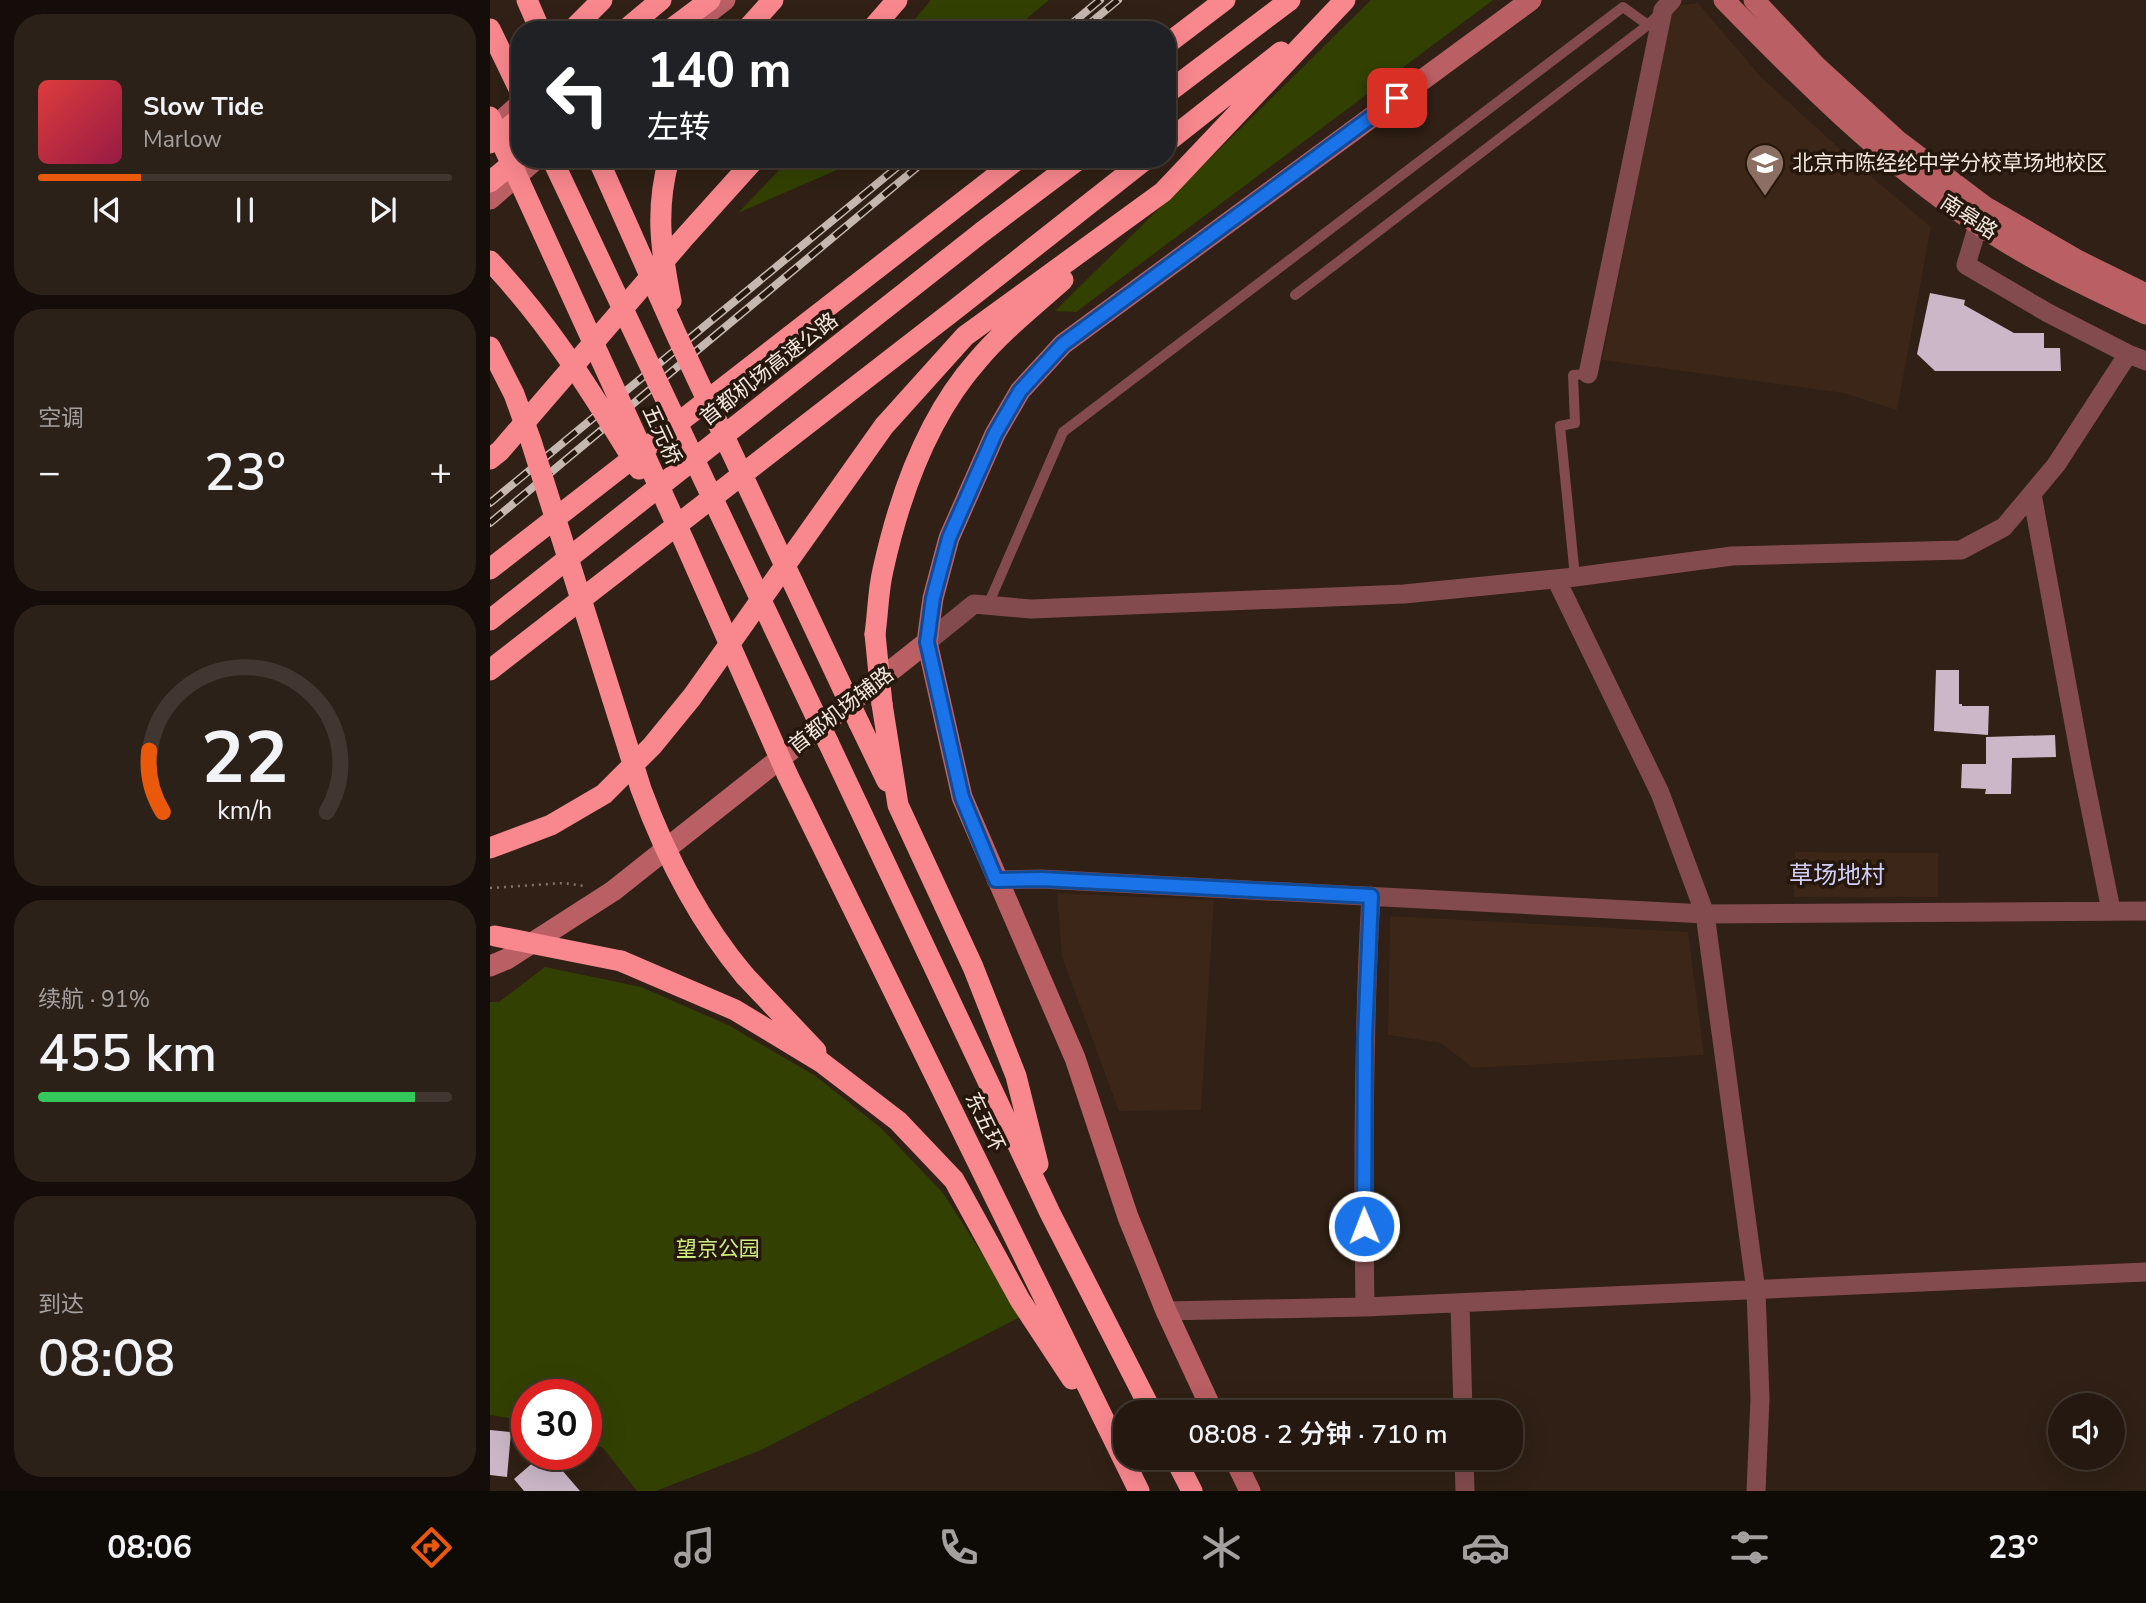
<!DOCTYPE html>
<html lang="zh">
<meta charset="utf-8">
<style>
:root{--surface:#241810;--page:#2c2119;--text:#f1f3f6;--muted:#a3a09f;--line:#413730;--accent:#ea580c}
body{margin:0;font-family:"Nunito Sans","Noto Sans SC",sans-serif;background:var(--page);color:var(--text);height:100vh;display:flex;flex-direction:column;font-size:26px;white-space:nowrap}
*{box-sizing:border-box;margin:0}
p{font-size:23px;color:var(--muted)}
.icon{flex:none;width:38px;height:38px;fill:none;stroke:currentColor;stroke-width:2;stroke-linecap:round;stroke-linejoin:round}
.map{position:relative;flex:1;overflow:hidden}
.sheet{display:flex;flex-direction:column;gap:14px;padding:14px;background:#140d09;width:490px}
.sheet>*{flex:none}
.guide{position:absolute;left:21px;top:21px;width:665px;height:147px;border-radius:28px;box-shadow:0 7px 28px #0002,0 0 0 2px var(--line);background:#202124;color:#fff;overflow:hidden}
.fabs{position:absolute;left:1558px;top:1393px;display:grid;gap:14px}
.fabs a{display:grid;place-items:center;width:77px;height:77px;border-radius:50%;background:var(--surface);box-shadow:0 7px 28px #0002,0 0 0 2px var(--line);font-size:35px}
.speed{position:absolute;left:21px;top:1379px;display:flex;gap:14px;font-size:35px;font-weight:700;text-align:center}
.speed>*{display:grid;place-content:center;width:91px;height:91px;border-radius:50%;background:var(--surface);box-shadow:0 7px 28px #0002,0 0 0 2px var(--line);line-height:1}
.speed .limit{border:10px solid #d22;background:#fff;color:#111}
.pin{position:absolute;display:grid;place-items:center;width:60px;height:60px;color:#fff;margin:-30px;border-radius:14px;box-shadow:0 4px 10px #0006}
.me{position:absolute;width:77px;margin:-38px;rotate:359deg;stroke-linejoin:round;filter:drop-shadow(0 0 5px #0008)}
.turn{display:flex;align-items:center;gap:24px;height:147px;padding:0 21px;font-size:32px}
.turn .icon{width:91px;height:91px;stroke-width:2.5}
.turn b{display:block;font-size:49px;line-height:60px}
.big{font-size:52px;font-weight:600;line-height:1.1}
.sheet .widget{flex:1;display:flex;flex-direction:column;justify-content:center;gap:10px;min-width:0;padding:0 24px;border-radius:28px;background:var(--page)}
.sheet .dial{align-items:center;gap:0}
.dial svg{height:182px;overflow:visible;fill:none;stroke:var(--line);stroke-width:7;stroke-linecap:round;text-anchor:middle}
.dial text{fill:var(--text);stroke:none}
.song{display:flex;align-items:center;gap:21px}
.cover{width:84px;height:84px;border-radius:10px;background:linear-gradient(135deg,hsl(0 70% 55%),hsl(340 70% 35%))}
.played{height:7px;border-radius:4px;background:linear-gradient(90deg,var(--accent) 25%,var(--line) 25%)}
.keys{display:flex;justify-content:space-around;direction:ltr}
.heat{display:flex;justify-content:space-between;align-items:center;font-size:38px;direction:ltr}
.charge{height:10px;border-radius:5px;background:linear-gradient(90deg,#34c759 91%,var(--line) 0)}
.trip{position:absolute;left:623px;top:1400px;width:410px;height:70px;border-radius:28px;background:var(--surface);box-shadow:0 7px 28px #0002,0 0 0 2px var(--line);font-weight:600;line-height:70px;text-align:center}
.tabs{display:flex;height:112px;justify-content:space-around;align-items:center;background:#0e0a06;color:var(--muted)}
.tabs .icon{width:49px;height:49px}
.tabs .active{color:var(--accent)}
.tabs b{font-size:32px;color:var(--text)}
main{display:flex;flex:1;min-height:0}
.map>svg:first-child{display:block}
</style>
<main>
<section class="sheet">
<div class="widget">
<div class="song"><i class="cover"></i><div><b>Slow Tide</b><p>Marlow</p></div></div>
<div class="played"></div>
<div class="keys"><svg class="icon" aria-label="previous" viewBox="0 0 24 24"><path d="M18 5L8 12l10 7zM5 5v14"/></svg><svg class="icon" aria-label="pause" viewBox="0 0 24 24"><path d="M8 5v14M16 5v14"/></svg><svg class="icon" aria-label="next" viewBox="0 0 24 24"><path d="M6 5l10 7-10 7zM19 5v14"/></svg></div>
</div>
<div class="widget"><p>空调</p>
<div class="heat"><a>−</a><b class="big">23°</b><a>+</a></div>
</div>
<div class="widget dial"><svg viewBox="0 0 100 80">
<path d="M14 69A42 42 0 1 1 86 69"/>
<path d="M14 69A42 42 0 0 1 8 42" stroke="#ea580c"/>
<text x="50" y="56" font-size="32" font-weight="700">22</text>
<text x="50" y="72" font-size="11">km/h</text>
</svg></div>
<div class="widget"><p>续航 · 91%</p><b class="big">455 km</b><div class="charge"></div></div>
<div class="widget"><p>到达</p><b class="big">08:08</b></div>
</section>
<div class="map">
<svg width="1656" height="1491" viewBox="0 0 1656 1491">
<rect width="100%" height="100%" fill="#302015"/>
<path fill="#3c2617" d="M1208 3 1270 76 1371 168 1441 227 1407 410 1354 393 1112 360 1182 6Z
M1305 852 1448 853V897H1304Z
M567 893 724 900 711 1110 629 1111 572 957Z
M900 916 1198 932 1214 1055 983 1068 951 1043 898 1035Z"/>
<path fill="#324102" d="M441 0H559L523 30H416Z
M881 0H1003L586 312 565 311Z
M300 159H362L349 169 248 213Z
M55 967 151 987 238 1025 324 1075 391 1128 453 1193 532 1316 271 1450 166 1491H147L113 1448 96 1442V1395H37V1421L0 1415V1002H9Z"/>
<path fill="#cbb7c7" d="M1440 293 1475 300 1474 305 1524 333H1554V348H1570L1571 371H1445L1427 354Z
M1446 670H1469V704H1472V706H1499L1498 735 1444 731Z
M1565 735 1566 757 1522 758 1521 794H1495L1496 789 1471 788 1472 764H1496V737Z
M0 1430 21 1432 17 1477 0 1475Z
M53 1454H58L90 1491H34L24 1479Z"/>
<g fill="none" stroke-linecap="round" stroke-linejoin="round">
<path stroke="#83756c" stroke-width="2.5" stroke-dasharray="2 5" stroke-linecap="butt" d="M0 888 74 883 94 886"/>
<path stroke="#844b4e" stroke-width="10" d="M805 295 1158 25
M1085 577 1070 426 1085 423 1083 375 1098 374
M498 605 573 432 1133 7 1158 25 1168 15"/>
<path stroke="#844b4e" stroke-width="19" d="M1484 209 1488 225 1476 265 1558 313 1638 354 1656 361
M1098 374 1173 10 1182 0
M1542 494 1592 767 1621 910
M1066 579 1170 793 1215 914 1266 1291 1270 1399 1266 1491
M437 642 484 604 541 609 914 594 1085 577 1242 556 1471 550 1514 527 1566 465 1638 354
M506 880 551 879 1215 914 1656 911
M970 1303 973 1412
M875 1307C873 1170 873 1033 881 896
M676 1311 875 1307 1656 1272
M974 1458 975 1491"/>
<path stroke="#ba5f64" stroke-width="21" d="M1234 0C1312 80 1393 161 1486 223 1539 259 1598 287 1656 314
M1264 0 1326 66 1408 141 1494 206 1589 261 1656 294
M209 20 235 0
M0 131 30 104
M0 199 46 159
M437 642 472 797 585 1058 638 1217 676 1311 723 1412
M0 966 17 959 123 891 437 642 443 598 459 538 505 434 530 391 573 344 1041 0
M744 1458 760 1491"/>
<path stroke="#f9878e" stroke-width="21" d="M37 0 50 30
M0 29 30 91
M82 30 112 0
M135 30 171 0
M180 30 220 0
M256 30 283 0
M381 30 407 0
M677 44 735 0
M677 93 800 0
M677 142 791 52
M0 143 30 118
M0 182 30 157
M0 459 10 451 193 239 265 159
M0 569 528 159
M0 620 492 232 589 159
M385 634C388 613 388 591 393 570 409 497 437 418 487 361 512 331 544 306 573 280
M0 670 467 308 656 159
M392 704 408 805 483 967 526 1076 548 1164
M369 723 397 781
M338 742 560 1213 662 1412
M297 774 649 1491
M0 848 61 825 114 794 162 746 202 697 394 426 475 336 673 192 855 0
M131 961 245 1010 331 1062 408 1121 464 1180 530 1300 582 1379
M255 976 326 1051
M685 1458 702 1491"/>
<g stroke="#c5b8b0" stroke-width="8">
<path id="rail" d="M574 30 610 0
M592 30 628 0
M0 503 417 159
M0 523 437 159"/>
</g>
<use href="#rail" stroke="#26170c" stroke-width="5" stroke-dasharray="16" stroke-linecap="butt"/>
<path stroke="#f9878e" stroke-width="21" d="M0 117 194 541 297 774
M62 159 338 742
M108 159 186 334 369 723
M179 159C165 210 171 250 181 301
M0 261C61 325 103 395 149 469
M0 347 24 394 41 441 151 789C176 857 208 920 255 976
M385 634 392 704
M5 936 131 961"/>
</g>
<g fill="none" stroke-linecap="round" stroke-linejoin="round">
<g stroke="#114b97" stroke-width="18">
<path id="route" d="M874 1226 875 1038 881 896 551 879 506 880 472 797 437 642 443 598 459 538 505 434 530 391 573 344 907 98"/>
</g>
<use href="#route" stroke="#1a73e8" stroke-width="12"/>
</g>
<defs>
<g id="school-pin" transform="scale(2.0125)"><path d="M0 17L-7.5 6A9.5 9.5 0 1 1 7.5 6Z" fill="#8d6e63" stroke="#26170c"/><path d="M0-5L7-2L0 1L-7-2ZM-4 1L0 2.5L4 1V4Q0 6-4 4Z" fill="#fff"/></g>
</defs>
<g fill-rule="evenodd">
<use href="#school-pin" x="1275" y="163"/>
</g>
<g text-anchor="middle" stroke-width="7" stroke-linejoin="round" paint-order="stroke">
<g font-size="21" fill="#f2e7df" stroke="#26170c" text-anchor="start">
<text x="1302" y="170">北京市陈经纶中学分校草场地校区</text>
</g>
<g font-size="21" fill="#f2e7df" stroke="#26170c">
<text transform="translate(1479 217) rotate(33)" y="7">南皋路</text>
<text transform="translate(279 369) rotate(-38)" y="7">首都机场高速公路</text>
<text transform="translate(172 435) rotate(65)" y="7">五元桥</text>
<text transform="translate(351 710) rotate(-38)" y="7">首都机场辅路</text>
<text transform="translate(495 1122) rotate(64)" y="7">东五环</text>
</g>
<g font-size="21" fill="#cced7e" stroke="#26170c">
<text x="228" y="1256">望京公园</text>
</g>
<g font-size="24" fill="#d2d0fb" stroke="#26170c">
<text x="1347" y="883">草场地村</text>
</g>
</g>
</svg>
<div class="fabs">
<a><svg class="icon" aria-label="sound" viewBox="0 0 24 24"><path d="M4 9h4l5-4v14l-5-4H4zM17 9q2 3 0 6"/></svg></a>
</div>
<div class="speed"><div class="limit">30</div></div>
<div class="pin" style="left:907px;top:98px;background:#d93025"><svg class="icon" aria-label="arrive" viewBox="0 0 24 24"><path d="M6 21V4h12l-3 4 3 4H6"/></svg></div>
<svg class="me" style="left:874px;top:1226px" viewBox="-20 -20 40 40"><circle r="17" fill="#1a73e8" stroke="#fff" stroke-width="3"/><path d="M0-11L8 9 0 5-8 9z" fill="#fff"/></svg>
<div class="trip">08:08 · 2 分钟 · 710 m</div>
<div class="guide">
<div class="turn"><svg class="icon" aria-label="left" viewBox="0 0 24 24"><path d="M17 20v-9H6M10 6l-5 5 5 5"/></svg><div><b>140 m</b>左转</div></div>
</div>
</div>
</main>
<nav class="tabs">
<b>08:06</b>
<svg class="icon active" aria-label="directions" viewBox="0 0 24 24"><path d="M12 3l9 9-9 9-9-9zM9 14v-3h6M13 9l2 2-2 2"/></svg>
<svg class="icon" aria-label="music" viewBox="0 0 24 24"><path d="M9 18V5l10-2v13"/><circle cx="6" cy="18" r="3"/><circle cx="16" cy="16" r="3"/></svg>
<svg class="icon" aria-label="phone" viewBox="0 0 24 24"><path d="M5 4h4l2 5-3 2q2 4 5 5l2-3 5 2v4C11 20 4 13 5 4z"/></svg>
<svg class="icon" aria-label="climate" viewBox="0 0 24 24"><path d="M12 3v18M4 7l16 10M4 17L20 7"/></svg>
<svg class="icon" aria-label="car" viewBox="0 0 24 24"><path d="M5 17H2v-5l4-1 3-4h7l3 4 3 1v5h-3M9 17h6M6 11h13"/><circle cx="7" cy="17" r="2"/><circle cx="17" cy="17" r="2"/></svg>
<svg class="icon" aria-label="filters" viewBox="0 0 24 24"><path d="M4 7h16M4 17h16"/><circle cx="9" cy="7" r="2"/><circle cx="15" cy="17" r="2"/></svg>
<b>23°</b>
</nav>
